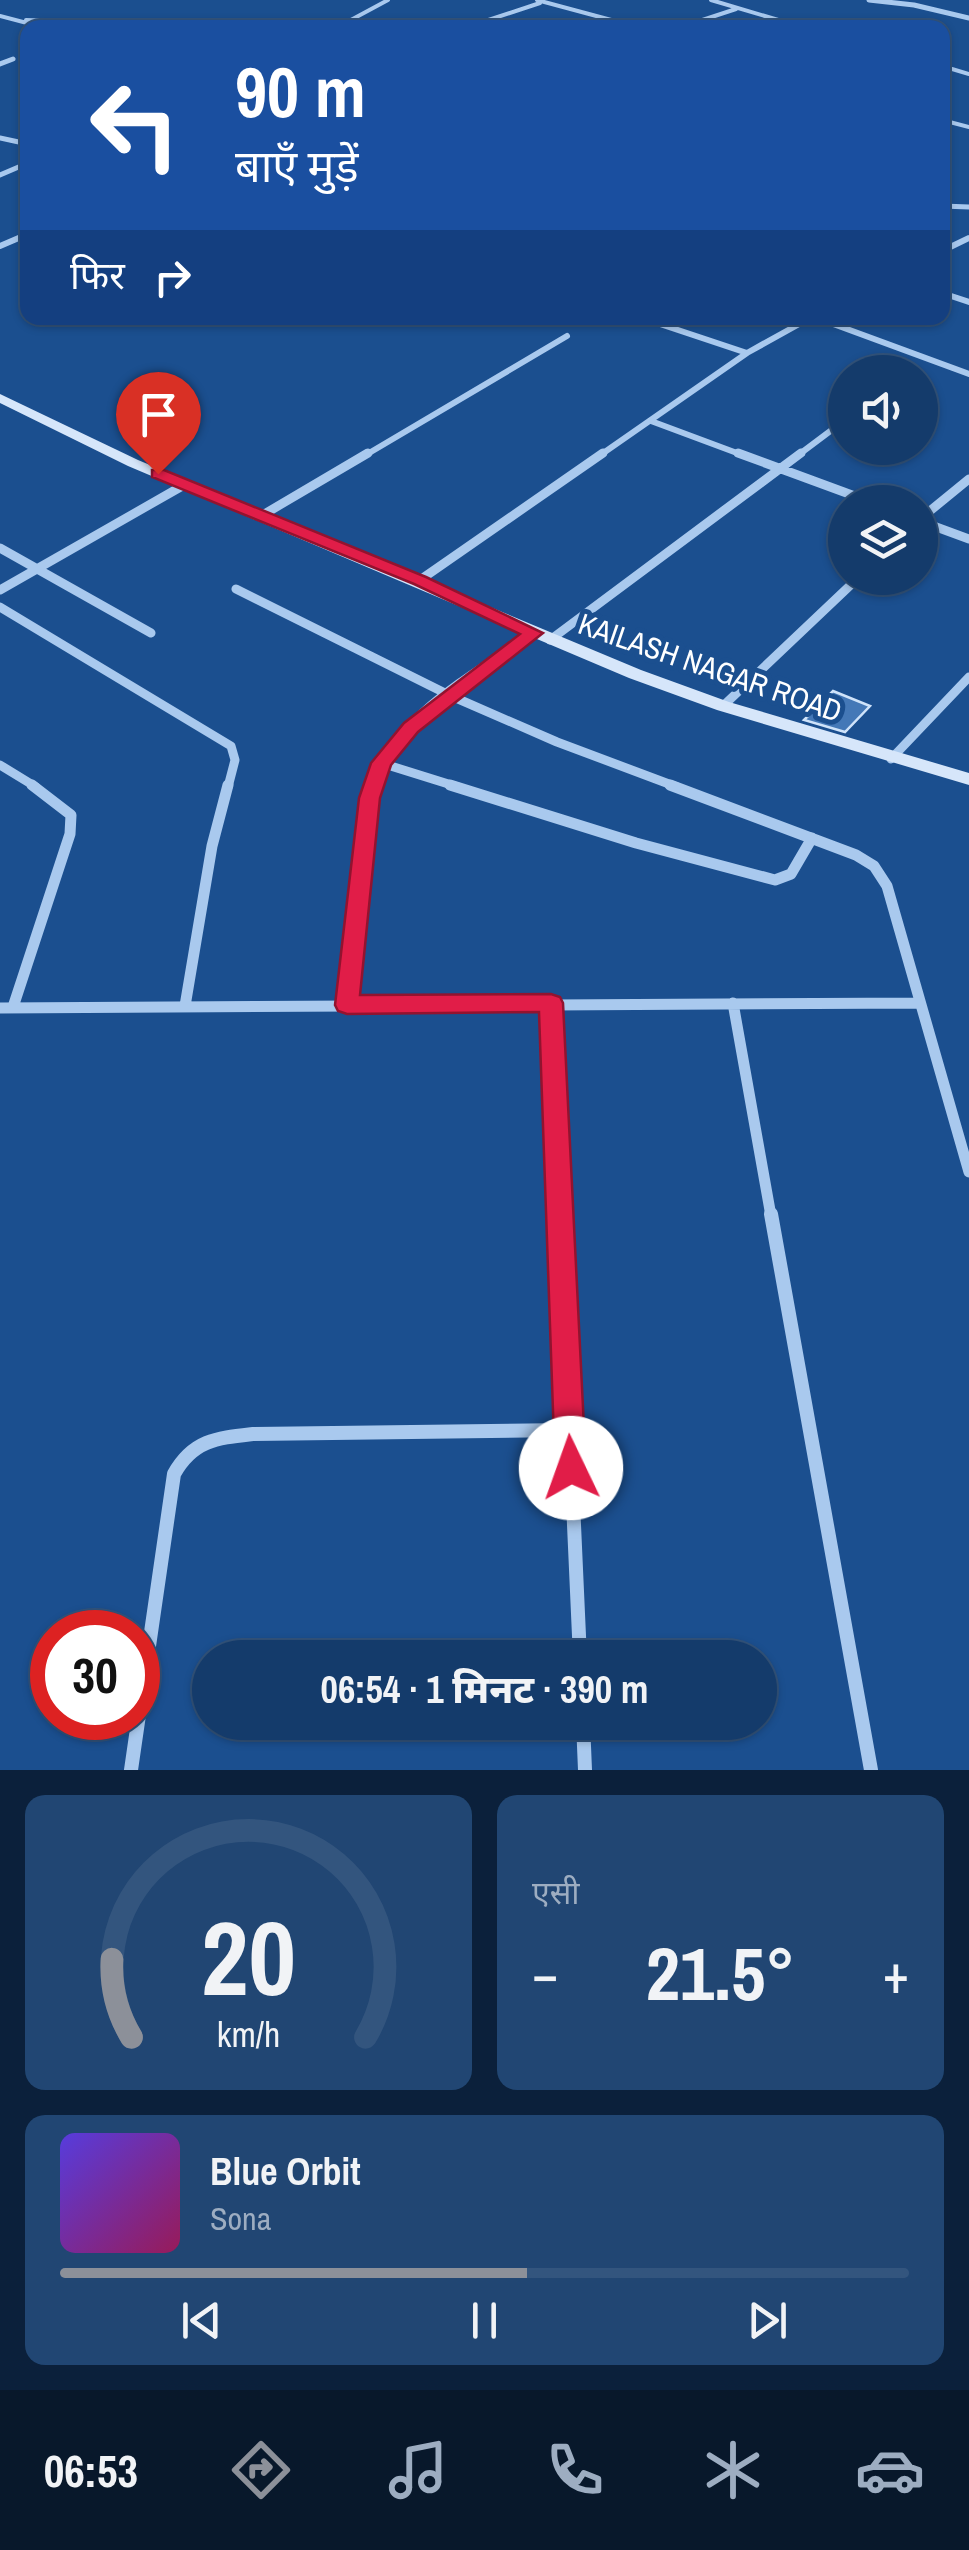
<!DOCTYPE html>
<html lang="hi">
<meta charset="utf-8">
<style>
:root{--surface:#143b6b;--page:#214673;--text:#f1f3f6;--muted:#9dadc1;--line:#33557e;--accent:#8c9099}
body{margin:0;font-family:"Archivo Narrow","Noto Sans Devanagari",sans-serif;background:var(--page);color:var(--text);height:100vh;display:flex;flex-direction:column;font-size:38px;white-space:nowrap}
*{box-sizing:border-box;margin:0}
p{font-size:32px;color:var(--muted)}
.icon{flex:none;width:55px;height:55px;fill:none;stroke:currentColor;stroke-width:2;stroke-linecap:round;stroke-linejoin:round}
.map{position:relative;height:1770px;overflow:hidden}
.details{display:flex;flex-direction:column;gap:25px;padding:25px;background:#0b203b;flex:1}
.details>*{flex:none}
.guide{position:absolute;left:20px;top:20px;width:930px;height:305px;border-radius:20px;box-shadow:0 2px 8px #0004,0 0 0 2px var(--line);background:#1a4fa0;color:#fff;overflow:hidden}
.tools{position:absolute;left:828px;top:355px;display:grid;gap:20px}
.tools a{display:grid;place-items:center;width:110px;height:110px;border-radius:50%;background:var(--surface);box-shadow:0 2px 8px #0004,0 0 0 2px var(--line);font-size:50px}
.speed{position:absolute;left:30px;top:1610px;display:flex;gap:20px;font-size:50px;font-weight:700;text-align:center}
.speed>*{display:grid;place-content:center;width:130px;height:130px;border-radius:50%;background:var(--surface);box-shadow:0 2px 8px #0004,0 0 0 2px var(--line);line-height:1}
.speed .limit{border:15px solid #d22;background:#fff;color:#111}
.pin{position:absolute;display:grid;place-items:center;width:85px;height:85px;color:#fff;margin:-102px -42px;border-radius:50% 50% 50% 0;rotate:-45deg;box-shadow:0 0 10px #0007}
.pin .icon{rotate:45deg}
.me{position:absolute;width:110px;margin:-55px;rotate:357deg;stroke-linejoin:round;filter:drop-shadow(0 0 8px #0008)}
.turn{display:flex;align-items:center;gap:35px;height:210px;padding:0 50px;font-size:45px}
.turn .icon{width:130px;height:130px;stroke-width:2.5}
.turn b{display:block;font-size:70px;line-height:85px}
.then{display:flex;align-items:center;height:95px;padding:0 50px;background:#0003;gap:20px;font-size:38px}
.big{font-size:75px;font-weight:800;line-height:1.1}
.details .widget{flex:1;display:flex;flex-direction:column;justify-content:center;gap:15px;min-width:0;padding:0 35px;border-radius:20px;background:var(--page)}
.details .dial{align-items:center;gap:0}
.dial svg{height:260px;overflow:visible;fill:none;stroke:var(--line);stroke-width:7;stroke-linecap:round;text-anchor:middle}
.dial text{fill:var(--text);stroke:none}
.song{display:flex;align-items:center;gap:30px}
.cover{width:120px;height:120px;border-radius:15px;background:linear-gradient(135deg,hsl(250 70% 55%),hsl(330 70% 35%))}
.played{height:10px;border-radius:5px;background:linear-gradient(90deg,var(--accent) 55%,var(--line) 55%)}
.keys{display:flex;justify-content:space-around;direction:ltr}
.heat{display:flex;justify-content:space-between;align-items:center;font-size:55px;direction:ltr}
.details .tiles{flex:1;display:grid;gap:25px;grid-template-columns:1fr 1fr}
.widget:last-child{grid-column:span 2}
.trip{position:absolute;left:192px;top:1640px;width:585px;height:100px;border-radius:50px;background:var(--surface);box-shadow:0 2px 8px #0004,0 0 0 2px var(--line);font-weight:800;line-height:100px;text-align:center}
.tab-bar{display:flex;height:160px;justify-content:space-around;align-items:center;background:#08182b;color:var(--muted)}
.tab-bar .icon{width:70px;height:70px}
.tab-bar .on{color:var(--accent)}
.tab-bar b{font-size:45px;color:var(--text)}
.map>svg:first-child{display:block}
</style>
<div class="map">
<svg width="969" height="1770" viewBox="0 0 969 1770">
<rect width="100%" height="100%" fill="#1b4f8f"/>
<path fill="#4478b7" stroke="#cfe3fa" stroke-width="2.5" d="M833 691 870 706 845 732 804 720Z"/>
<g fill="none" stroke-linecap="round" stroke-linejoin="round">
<path stroke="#a9c9ee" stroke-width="4" d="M537 0 641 28
M711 0 805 28
M0 16 46 28
M26 20 250 28
M336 28 388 0
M464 28 540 3
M678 28 736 9
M942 66 969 74
M942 120 969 127"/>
<path stroke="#a9c9ee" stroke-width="5" d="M942 206 969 207"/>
<path stroke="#a9c9ee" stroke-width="5" d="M869 0 914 5 969 18
M0 64 13 59
M0 138 28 144
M0 175 28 163"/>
<path stroke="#a9c9ee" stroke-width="6" d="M0 246 28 234
M942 251 969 238
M942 293 969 302
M642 318 747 353
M817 318 969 374
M651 421 745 456
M364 456 567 336
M599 456 747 353 810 318
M797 456 845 420"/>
<path stroke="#a9c9ee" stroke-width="9" d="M738 453 871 502
M261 516 368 453
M920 519 969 479
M920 521 969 539
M0 548 151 633
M420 580 603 453
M236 589 449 695 557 742 677 787
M0 590 184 485
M0 607 231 746 235 760 228 787
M550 640 801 453
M723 706 858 578
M891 759 969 677
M381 763 458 787
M0 765 36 787
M373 787C394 715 476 674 533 633"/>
<path stroke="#a9c9ee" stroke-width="11" d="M450 785 636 843 775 880 791 874 812 838
M670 785 856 855 874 866 887 886 969 1172
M551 1003 560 1216
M733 1003 771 1216
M347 1005 362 843 373 785
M185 1006 212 846 228 785
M13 1007 70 834 71 815 32 785
M0 1008 920 1003"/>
<path stroke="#a9c9ee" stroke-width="14" d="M560 1214 580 1658
M771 1214 871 1770
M583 1722 585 1770
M131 1770 174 1474C193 1440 217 1438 253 1434L569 1430"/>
<path fill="#d6e6fa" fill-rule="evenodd" d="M0 394 138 460 641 670 729 702 969 773V785L717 710 629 678 128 466 0 403Z"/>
</g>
<path fill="#e11d48" stroke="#92132f" stroke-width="2.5" d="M152 470H164L426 577 543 633 418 732 391 765 380 798 360 995 551 994 560 997 563 1003 586 1468 582 1478 571 1483 560 1478 555 1468 539 1012 347 1014 338 1011 335 1005 359 798 371 763 404 723 520 634 414 584 152 477Z"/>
<g text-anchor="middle" stroke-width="10" stroke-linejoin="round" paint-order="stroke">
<g font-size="30" fill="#fff" stroke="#1b4f8f">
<text transform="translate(710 668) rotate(19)" y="10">KAILASH NAGAR ROAD</text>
</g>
</g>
</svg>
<div class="tools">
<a><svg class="icon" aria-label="sound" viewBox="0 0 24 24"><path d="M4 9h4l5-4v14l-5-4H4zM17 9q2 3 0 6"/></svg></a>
<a><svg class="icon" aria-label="layers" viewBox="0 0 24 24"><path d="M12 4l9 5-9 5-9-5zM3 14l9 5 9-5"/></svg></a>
</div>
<div class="speed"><div class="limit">30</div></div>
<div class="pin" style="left:158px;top:474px;background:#d93025"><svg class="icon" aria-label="arrive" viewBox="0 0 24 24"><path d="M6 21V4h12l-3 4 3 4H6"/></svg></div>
<svg class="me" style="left:571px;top:1468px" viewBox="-20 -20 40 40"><circle r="19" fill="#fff"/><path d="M0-13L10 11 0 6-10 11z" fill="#e11d48"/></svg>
<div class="trip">06:54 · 1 मिनट · 390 m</div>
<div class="guide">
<div class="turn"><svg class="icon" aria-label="left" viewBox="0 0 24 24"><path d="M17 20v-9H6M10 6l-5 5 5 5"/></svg><div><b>90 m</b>बाएँ मुड़ें</div></div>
<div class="then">फिर<svg class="icon" aria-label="right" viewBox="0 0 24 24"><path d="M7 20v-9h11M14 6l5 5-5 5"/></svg></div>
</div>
</div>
<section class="details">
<div class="tiles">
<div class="widget dial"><svg viewBox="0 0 100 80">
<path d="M14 69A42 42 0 1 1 86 69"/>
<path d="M14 69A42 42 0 0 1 8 45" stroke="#8c9099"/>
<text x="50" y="56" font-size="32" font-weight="700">20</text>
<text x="50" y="72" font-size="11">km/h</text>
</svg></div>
<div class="widget"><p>एसी</p>
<div class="heat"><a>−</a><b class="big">21.5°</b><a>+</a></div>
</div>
<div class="widget">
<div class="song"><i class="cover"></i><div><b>Blue Orbit</b><p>Sona</p></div></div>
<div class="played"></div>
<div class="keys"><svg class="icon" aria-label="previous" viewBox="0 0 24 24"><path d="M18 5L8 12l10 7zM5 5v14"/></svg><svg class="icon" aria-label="pause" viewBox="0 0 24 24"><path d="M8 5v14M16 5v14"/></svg><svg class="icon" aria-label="next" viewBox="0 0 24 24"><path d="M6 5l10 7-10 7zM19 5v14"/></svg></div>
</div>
</div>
</section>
<nav class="tab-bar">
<b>06:53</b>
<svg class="icon on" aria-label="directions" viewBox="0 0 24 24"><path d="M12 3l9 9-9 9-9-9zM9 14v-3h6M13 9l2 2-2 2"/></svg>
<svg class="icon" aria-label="music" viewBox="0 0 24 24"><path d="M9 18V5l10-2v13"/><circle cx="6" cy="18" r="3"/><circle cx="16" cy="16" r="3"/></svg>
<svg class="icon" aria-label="phone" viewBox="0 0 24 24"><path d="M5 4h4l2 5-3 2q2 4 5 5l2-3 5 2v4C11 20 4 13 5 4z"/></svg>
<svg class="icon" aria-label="climate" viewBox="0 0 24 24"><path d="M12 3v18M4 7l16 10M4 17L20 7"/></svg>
<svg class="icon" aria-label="car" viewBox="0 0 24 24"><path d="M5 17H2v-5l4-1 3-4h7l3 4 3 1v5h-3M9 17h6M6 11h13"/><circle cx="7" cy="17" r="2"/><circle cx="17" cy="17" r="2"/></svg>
</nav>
